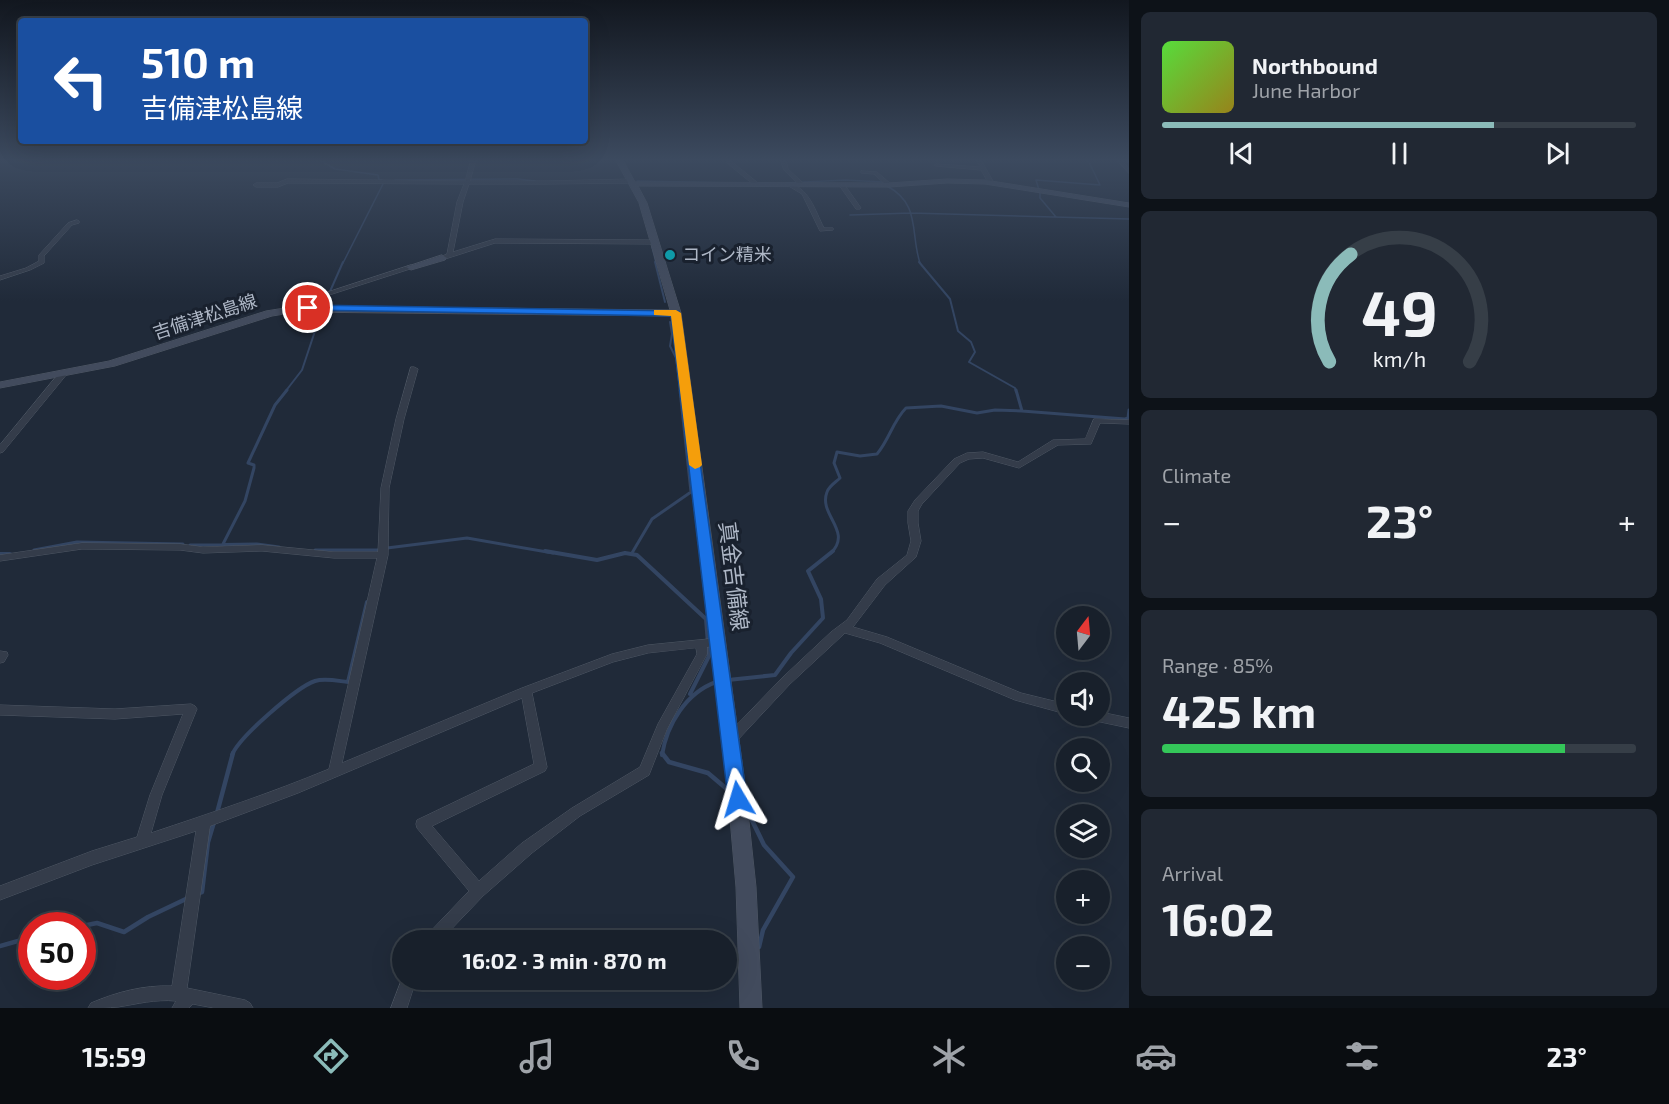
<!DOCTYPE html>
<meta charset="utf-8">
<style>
:root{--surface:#18202b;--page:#212833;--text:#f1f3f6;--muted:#9fa3a9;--line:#363e47;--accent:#8bbbb9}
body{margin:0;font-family:"Exo 2","Noto Sans JP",sans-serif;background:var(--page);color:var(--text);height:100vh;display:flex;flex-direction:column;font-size:22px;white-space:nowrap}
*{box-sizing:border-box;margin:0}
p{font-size:20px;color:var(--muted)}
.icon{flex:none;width:33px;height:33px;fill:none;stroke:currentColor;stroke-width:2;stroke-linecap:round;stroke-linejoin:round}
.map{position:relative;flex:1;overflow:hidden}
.side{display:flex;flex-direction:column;gap:12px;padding:12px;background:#0d1218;width:540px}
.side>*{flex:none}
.guide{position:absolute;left:18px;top:18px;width:570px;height:126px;border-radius:6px;box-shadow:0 6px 24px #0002,0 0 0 2px var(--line);background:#1a4fa0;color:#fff;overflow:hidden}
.needle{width:39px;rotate:16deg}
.fabs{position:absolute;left:1056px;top:606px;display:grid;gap:12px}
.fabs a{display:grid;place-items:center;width:54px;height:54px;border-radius:50%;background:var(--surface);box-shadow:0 6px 24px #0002,0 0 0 2px var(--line);font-size:30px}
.speed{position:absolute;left:18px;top:912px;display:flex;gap:12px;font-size:30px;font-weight:700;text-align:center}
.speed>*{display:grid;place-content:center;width:78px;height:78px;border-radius:50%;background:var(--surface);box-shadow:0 6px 24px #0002,0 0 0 2px var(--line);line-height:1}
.speed .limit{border:9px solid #d22;background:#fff;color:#111}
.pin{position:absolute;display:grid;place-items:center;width:51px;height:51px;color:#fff;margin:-26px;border:3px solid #fff;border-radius:50%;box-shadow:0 2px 6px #0007}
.me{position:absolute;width:66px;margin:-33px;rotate:353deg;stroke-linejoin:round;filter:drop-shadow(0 0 4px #0008)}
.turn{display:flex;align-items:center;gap:21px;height:126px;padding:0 24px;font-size:27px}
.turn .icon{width:78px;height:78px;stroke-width:2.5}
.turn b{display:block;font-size:42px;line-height:51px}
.big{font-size:45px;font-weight:700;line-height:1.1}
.side .widget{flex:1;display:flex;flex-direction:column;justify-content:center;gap:9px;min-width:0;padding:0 21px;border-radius:9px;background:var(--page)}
.side .dial{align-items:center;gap:0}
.dial svg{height:156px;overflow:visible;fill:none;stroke:var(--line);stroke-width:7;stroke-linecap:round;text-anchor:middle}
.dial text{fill:var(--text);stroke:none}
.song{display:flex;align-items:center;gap:18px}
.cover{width:72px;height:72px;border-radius:9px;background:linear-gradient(135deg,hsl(110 70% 55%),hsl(50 70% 35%))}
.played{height:6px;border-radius:3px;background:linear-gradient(90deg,var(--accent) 70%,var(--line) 70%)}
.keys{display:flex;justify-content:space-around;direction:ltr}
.heat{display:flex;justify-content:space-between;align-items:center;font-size:33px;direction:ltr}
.charge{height:9px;border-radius:4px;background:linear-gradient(90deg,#34c759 85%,var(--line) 0)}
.trip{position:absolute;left:392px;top:930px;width:345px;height:60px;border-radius:30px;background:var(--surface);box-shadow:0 6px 24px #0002,0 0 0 2px var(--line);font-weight:700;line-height:60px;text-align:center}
.tabs{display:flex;height:96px;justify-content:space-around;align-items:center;background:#0a0d11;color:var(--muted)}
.tabs .icon{width:42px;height:42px}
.tabs .on{color:var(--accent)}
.tabs b{font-size:27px;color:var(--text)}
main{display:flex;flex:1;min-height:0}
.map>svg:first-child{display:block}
</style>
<main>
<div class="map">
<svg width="1129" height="1008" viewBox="0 0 1129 1008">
<rect width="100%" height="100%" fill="#202a39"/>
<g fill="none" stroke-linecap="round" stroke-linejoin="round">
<path stroke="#334562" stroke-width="1.5" d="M320 160 335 169 378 175 379 180H382
M395 180 518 179 535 181
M637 181 740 183
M786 183 845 180 883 182
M887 186C921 204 910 233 920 263
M1039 190 1036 180 1100 185 1088 160
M1040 193V198L1056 217
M850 215 911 213 1129 219
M652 247 656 263
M343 263 384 182"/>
<path stroke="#334562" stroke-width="2" d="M655 262 665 302
M919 262 950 299 958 331 971 342 975 352 969 362 1015 388 1016 392
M324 305 343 262
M670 322 672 334 670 346 676 358 680 392
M285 392 302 370 322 310"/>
<path stroke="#334562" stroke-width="3" d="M1022 411 1125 419 1128 418 1129 410
M190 545 257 544 279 547
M222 546 245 501 254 468V465L248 463 275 405 287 390
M387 548 467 538 553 553
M34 550 77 542 183 544
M315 550H381
M632 553 652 519 691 492 680 390
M831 553C853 531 818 515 827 492 829 486 836 482 840 478L834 463 837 452 860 456 877 454C889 440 893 421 906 408L941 406 977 413 995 410 1022 411 1016 390"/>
<path stroke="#334562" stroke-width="4" d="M545 551 597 560 625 553 637 555 706 619 709 656 690 694
M0 554H10
M728 680 775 675 791 653 823 618 821 599 808 571 833 551
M232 755C239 737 297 687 315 681 325 678 338 681 348 682L367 602
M662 755C667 724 686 693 716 682"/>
<path stroke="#334562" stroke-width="4.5" d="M662 753 669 762 708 773 728 790
M747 810 764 845 793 877 763 930 759 947
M217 813 233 753
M199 893 202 892 208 842 214 822
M82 926 97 923 124 932 148 917 188 898
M0 946 32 937"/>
<g stroke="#4e5764" stroke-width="1">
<path id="street" d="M471 160H476L470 181H546L632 179 635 181 632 183 546 184H469L463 202 453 252 495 239 655 240 658 242 655 244 495 243 442 260 440 259V257L447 254 457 202 464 184 288 183 278 187H256L253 185 256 183H277L287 179 465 181Z
M781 160H786L788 169 803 183V185H799L784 170Z
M976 160H981L994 183 993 184H989L981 170 936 166 934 165 936 164 980 167Z
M1117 160H1122L1129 169V173Z
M727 161H731L758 183V185H754L727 163Z
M863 171 877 172 892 185 887 186 874 174 861 173V171Z
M787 183C809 186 815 211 824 228H833V230L820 231 802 194 787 185Z
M840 184H844L861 208 860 209H856L839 185Z
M77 220 79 221V223L72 225 44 256V263L30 270 0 280V276L26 268 39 261V255L68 223Z
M411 265 413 266V268L295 306 285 312 282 310 291 304Z
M411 367H414L418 369 404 419 389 488 388 555 342 763 522 688 612 654 648 645 718 638 722 639 723 642 722 645 707 647V654L667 729 649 775 580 816 532 853 483 896 441 940H425L427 935 469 891 417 828 416 824 417 820 534 764 522 698 298 793 210 826 187 988 245 1000 250 1003 253 1008H214L193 1004 189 1008H172L176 1001C155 999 137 1004 118 1007 108 1008 98 1008 88 1008L91 1003C117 992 143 985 172 986L196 831 92 865 0 900V886L92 851 137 837 150 795 183 714 115 719 0 715V705L115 709 191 704 195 706 197 709 162 795 151 833C211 813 271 793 329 769L377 558H334L262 551 203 553 180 550 82 549 0 561V555L82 543 180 544 203 547 262 545 334 552H378L381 488 396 419ZM696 648 697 654 658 724 640 767 572 808 522 843 479 881 432 826 545 771 547 767 532 693 613 662 648 653Z
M60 372H66L67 374 3 452 0 453V445Z
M1094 419 1129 420V424L1100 423 1091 444 1058 445 1019 468 983 458 969 459 960 463 922 504 918 511V523L921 541 916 557 885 585 853 627 887 637 1021 693 1066 704V714L1015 700 880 643 845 633 790 684 734 744 730 745 726 744 724 740 726 736 782 678 831 632 847 620 877 579 907 555 911 541 908 523V511L915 500 954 459 967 453 983 452 1018 462 1053 440 1085 439Z
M0 651 7 652 8 655 4 662 0 663Z
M1100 712 1129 718V728L1091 720 1089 716H1100Z
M402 979 416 980 407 1008H391Z"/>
</g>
<g stroke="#4e5764" stroke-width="1">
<path id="secondary" d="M616 160H623L635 182 889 183 947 179 985 180 1129 203V207L985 184 947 183 889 187 638 186 647 203 681 313 745 784 756 887 762 1008H740L736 887 727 784 671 316 297 312 272 316 115 366 0 388V382L109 361 266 311 297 306 670 310 639 203Z
M442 255 447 258 445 260 411 270 406 267Z"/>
</g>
<use href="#street" fill="#343c4a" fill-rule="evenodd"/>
<use href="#secondary" fill="#424b5d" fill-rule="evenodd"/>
</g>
<linearGradient id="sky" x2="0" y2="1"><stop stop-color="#12171f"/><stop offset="0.53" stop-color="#3c4a5f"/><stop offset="1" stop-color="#3c4a5f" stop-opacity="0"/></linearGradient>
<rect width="1129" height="301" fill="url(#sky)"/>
<path fill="#1a73e8" stroke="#114b97" stroke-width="1.5" d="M308 305 679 311 747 799 744 805 738 808 731 805 728 799 671 316 305 310 303 308Z"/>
<path fill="#f59e0b" d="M654 310H676L681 313 702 465 700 467 695 469 689 465 671 316 654 315Z"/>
<circle fill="#0f9aa8" stroke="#19212e" stroke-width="2" cx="670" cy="255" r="6"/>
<g text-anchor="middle" stroke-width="6" stroke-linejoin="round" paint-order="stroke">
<g font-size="18" fill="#aeb7c6" stroke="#19212e" text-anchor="start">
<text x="682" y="261">コイン精米</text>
</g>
<g font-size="18" fill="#aeb7c6" stroke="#19212e">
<text transform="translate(205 317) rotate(-18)" y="6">吉備津松島線</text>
</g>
<g font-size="22" fill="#aeb7c6" stroke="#19212e">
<text transform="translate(734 576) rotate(83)" y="8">真金吉備線</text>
</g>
</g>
</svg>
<div class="fabs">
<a><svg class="needle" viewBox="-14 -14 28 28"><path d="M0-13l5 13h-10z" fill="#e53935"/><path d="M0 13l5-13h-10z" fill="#9fa3a9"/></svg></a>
<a><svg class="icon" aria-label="sound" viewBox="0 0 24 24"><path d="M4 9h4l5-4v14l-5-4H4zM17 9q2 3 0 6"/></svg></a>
<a><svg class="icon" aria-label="search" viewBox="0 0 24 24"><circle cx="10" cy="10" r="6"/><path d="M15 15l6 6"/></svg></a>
<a><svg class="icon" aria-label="layers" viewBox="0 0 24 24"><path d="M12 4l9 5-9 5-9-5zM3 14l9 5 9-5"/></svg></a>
<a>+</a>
<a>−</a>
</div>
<div class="speed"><div class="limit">50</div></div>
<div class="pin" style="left:308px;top:308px;background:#d93025"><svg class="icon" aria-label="arrive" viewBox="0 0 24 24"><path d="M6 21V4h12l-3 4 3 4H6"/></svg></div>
<svg class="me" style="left:738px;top:799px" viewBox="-20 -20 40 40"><path d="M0-17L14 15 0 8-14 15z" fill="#1a73e8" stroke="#fff" stroke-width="4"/></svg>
<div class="trip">16:02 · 3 min · 870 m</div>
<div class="guide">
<div class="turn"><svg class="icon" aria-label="left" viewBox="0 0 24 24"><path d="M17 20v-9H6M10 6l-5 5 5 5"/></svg><div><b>510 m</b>吉備津松島線</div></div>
</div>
</div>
<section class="side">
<div class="widget">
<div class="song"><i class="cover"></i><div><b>Northbound</b><p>June Harbor</p></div></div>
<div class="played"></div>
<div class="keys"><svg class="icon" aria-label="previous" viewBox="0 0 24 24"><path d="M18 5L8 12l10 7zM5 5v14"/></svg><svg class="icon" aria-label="pause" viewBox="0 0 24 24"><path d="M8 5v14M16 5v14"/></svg><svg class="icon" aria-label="next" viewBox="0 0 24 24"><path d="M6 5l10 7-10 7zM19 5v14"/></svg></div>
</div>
<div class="widget dial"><svg viewBox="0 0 100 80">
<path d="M14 69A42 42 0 1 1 86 69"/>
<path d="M14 69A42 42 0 0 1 25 14" stroke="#8bbbb9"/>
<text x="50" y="56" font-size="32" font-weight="700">49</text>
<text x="50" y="72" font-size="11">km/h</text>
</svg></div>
<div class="widget"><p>Climate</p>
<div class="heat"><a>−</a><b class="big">23°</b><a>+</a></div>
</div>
<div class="widget"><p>Range · 85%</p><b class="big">425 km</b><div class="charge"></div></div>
<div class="widget"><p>Arrival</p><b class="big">16:02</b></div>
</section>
</main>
<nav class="tabs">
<b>15:59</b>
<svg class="icon on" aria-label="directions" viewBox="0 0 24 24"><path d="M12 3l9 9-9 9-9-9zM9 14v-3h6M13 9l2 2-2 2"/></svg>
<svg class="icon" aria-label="music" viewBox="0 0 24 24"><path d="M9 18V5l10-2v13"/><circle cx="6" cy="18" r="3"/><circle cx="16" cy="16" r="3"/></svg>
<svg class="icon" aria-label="phone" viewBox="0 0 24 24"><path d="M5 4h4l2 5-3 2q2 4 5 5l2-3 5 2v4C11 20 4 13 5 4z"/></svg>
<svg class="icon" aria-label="climate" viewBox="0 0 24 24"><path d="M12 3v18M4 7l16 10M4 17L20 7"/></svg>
<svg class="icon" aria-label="car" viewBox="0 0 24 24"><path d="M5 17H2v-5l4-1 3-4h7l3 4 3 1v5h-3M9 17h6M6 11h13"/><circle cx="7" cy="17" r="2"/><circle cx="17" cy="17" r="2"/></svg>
<svg class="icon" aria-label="filters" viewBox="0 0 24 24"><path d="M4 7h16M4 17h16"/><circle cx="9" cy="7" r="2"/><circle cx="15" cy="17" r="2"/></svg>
<b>23°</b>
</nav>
